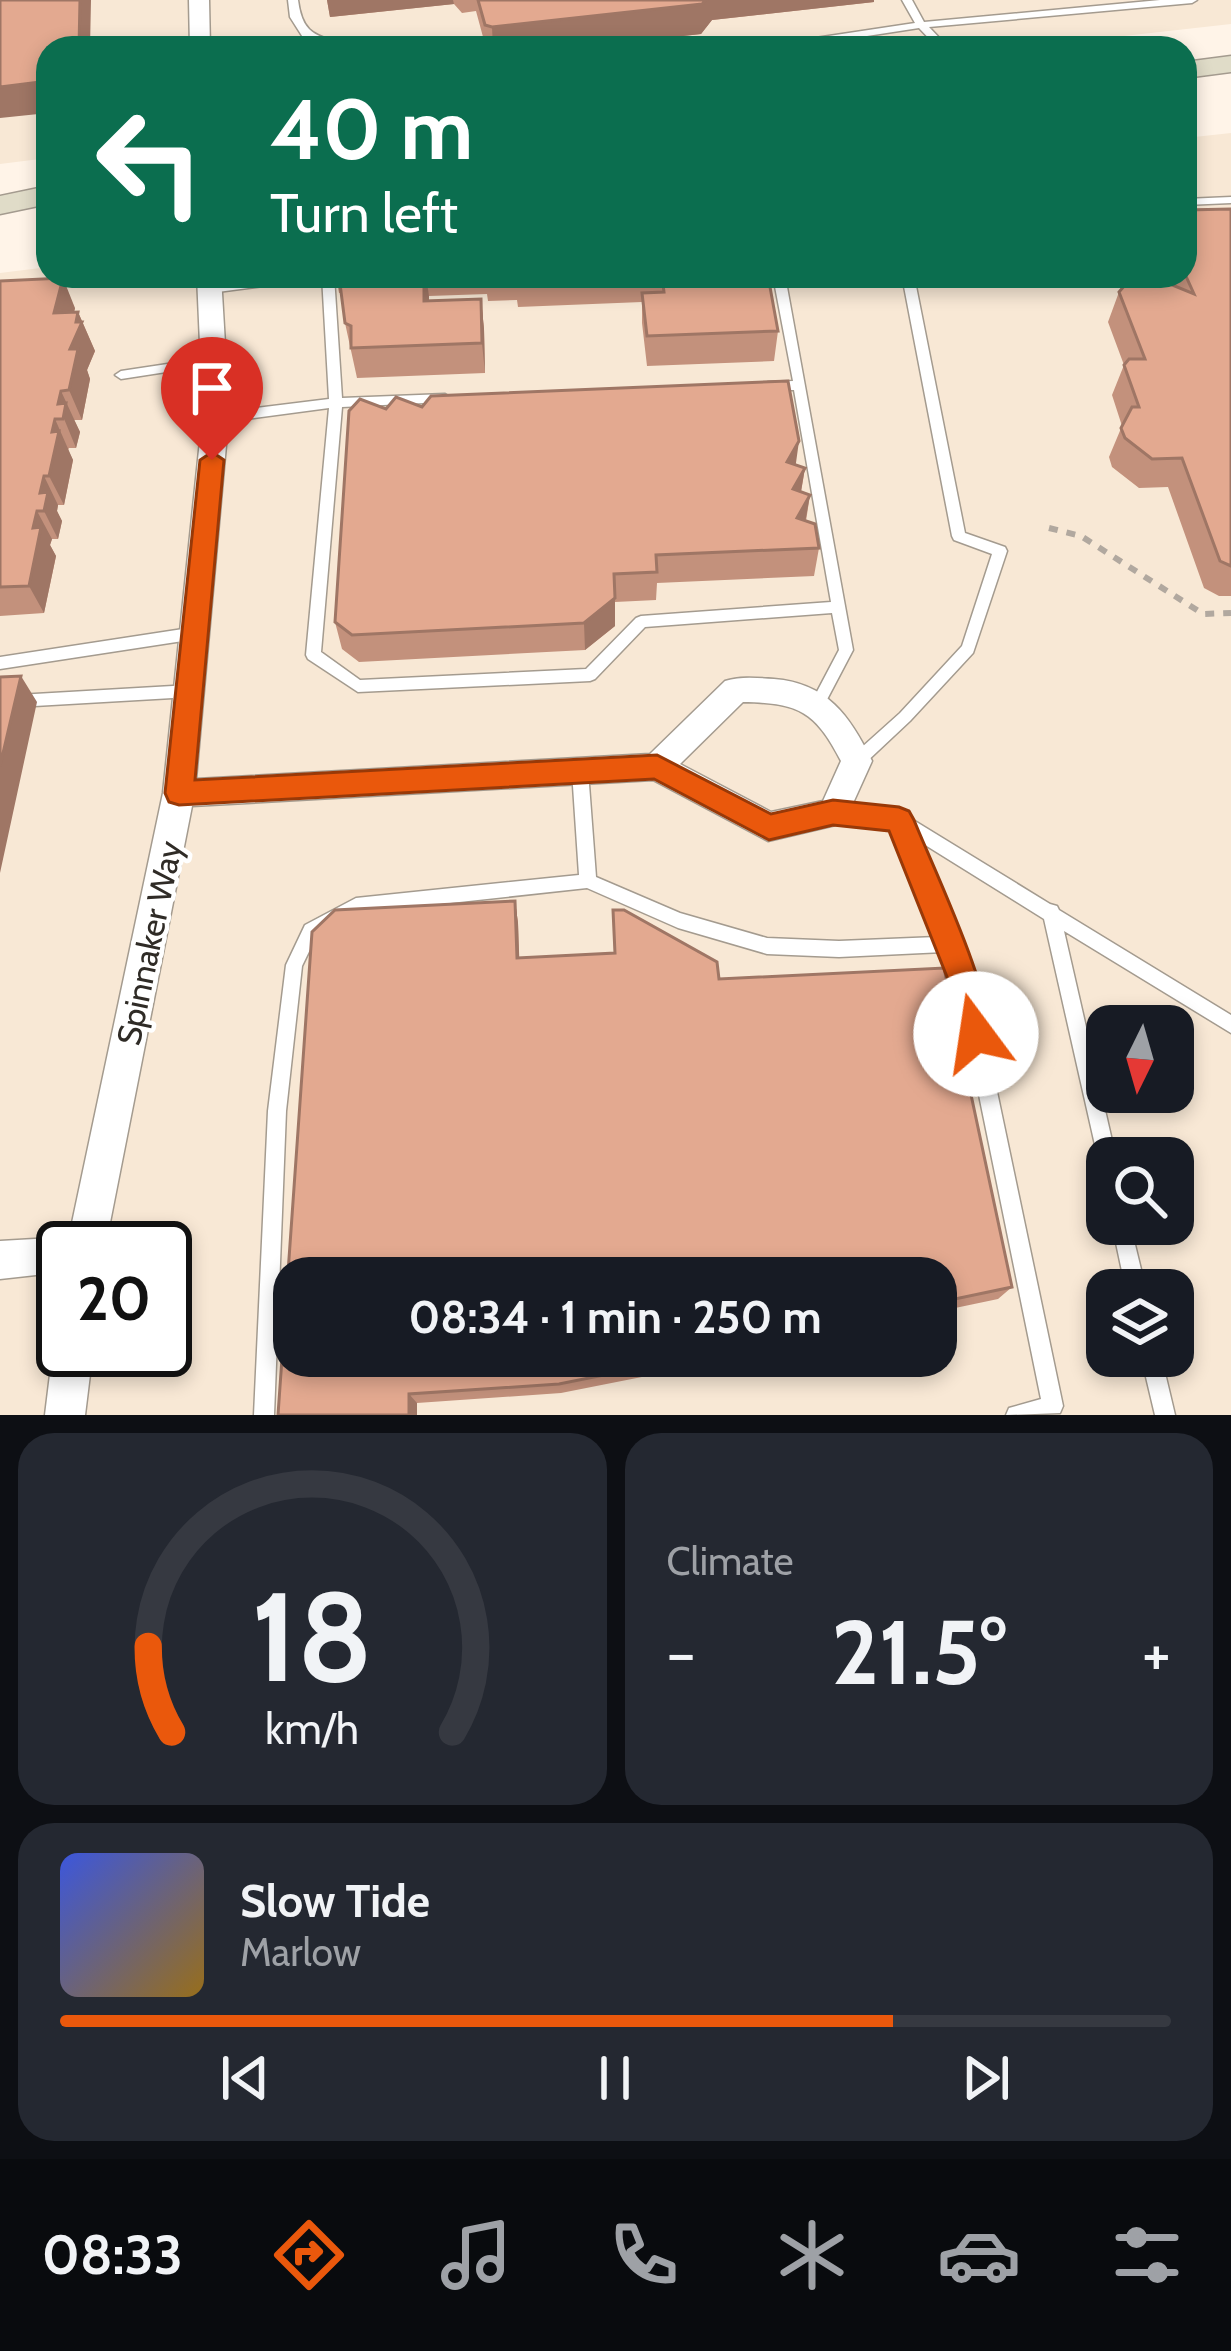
<!DOCTYPE html>
<meta charset="utf-8">
<style>
:root{--surface:#171b24;--page:#242831;--text:#f1f3f6;--muted:#9ea1a6;--line:#363941;--accent:#ea580c}
body{margin:0;font-family:Cabin,sans-serif;background:var(--page);color:var(--text);height:100vh;display:flex;flex-direction:column;font-size:45px;white-space:nowrap}
*{box-sizing:border-box;margin:0}
p{font-size:39px;color:var(--muted)}
.icon{flex:none;width:66px;height:66px;fill:none;stroke:currentColor;stroke-width:2;stroke-linecap:round;stroke-linejoin:round}
.map{position:relative;height:1415px;overflow:hidden}
.panel{display:flex;flex-direction:column;gap:18px;padding:18px;background:#0d0f14;flex:1}
.panel>*{flex:none}
.banner{position:absolute;left:36px;top:36px;width:1161px;height:252px;border-radius:36px;box-shadow:0 6px 18px #0003;background:#0b6e4f;color:#fff;overflow:hidden}
.needle{width:78px;rotate:185deg}
.buttons{position:absolute;left:1086px;top:1005px;display:grid;gap:24px}
.buttons a{display:grid;place-items:center;width:108px;height:108px;border-radius:24px;background:var(--surface);box-shadow:0 6px 18px #0003;font-size:60px}
.speed{position:absolute;left:36px;top:1221px;display:flex;gap:24px;font-size:60px;font-weight:700;text-align:center}
.speed>*{display:grid;place-content:center;width:156px;height:156px;border-radius:50%;background:var(--surface);box-shadow:0 6px 18px #0003;line-height:1}
.speed .limit{border:6px solid #111;border-radius:18px;background:#fff;color:#111}
.pin{position:absolute;display:grid;place-items:center;width:102px;height:102px;color:#fff;margin:-123px -51px;border-radius:50% 50% 50% 0;rotate:-45deg;box-shadow:0 0 12px #0007}
.pin .icon{rotate:45deg}
.me{position:absolute;width:132px;margin:-66px;rotate:346deg;stroke-linejoin:round;filter:drop-shadow(0 0 9px #0008)}
.turn{display:flex;align-items:center;gap:42px;height:252px;padding:0 36px;font-size:54px}
.turn .icon{width:156px;height:156px;stroke-width:2.5}
.turn b{display:block;font-size:84px;line-height:102px}
.big{font-size:90px;font-weight:700;line-height:1.1}
.panel .card{flex:1;display:flex;flex-direction:column;justify-content:center;gap:18px;min-width:0;padding:0 42px;border-radius:36px;background:var(--page)}
.panel .dial{align-items:center;gap:0}
.dial svg{height:312px;overflow:visible;fill:none;stroke:var(--line);stroke-width:7;stroke-linecap:round;text-anchor:middle}
.dial text{fill:var(--text);stroke:none}
.song{display:flex;align-items:center;gap:36px}
.cover{width:144px;height:144px;border-radius:18px;background:linear-gradient(135deg,hsl(230 70% 55%),hsl(40 70% 35%))}
.played{height:12px;border-radius:6px;background:linear-gradient(90deg,var(--accent) 75%,var(--line) 75%)}
.keys{display:flex;justify-content:space-around;direction:ltr}
.heat{display:flex;justify-content:space-between;align-items:center;font-size:66px;direction:ltr}
.panel .tiles{flex:1;display:grid;gap:18px;grid-template-columns:1fr 1fr}
.card:last-child{grid-column:span 2}
.trip{position:absolute;left:273px;top:1257px;width:684px;height:120px;border-radius:36px;background:var(--surface);box-shadow:0 6px 18px #0003;font-weight:700;line-height:120px;text-align:center}
.tabs{display:flex;height:192px;justify-content:space-around;align-items:center;background:#090b0e;color:var(--muted)}
.tabs .icon{width:84px;height:84px}
.tabs .on{color:var(--accent)}
.tabs b{font-size:54px;color:var(--text)}
.map>svg:first-child{display:block}
</style>
<div class="map">
<svg width="1231" height="1415" viewBox="0 0 1231 1415">
<rect width="100%" height="100%" fill="#fff4e8"/>
<path fill="#f8e8d5" fill-rule="evenodd" d="M0 0H1231V24L1017 48H48V158L0 164Z
M1231 133V1415H0V273L48 267V276H1185V138ZM1107 1026H1173V1092H1107ZM1107 1158H1173V1224H1107ZM63 1248H165V1350H63ZM294 1278H936V1356H294ZM1107 1290H1173V1356H1107Z"/>
<g fill="none" stroke-linecap="round" stroke-linejoin="round">
<g stroke="#a49b8f" stroke-width="3">
<path id="service" d="M288 0H298C303 40 321 34 351 48H335L304 39 290 17Z
M902 0H912L924 22 1160 0H1197L1192 3 929 27 949 48H938L919 28 789 48H764L769 45 915 23Z
M1231 197V203L1185 205V199Z
M281 276H317L311 280 210 293 204 289 210 285Z
M322 276H334L342 398 445 394 451 398 445 402 342 407 321 652 360 680 586 669 636 618 641 616 831 602 794 390H768L762 386 768 382 793 381 773 276H785L853 650 822 709H812L810 705 839 650 832 613 645 627 595 679 590 681 358 692 308 659 306 655 329 408 216 423 210 418 216 413 329 399Z
M902 276H914L965 533 1005 547 1007 551 973 653 910 721 862 766 857 768 852 766 849 761 852 756 900 713 962 646 992 554 954 540 952 536Z
M214 357 220 361 218 364 121 379 115 375 121 371Z
M196 627 203 633 196 639 0 669V657Z
M190 685 195 687 197 691 195 695 190 697 0 708V696Z
M580 764 585 766 588 771 596 877 680 913 767 938 839 941 937 937 894 826 833 820 827 818 825 813 827 808 833 806 905 815 1050 904 1057 906 1059 910 1231 1015V1033L1064 931 1116 1158H1107V1169L1100 1167 1044 919 914 838 975 987 1063 1406 1060 1413 1006 1415 1009 1408 1041 1399 957 987 944 952 839 957 767 954 678 928 587 888 358 913 317 935 302 966 286 1111 274 1415H254L268 1111 286 965 305 925 356 898 579 875 572 771 575 766Z
M1112 1224H1130L1146 1290H1126Z
M1141 1356H1161L1175 1415H1155Z"/>
</g>
<g stroke="#a49b8f" stroke-width="3">
<path id="minor" d="M189 0H209L210 48H190Z
M197 276H221L229 412 196 779 650 754 725 681C741 676 758 678 774 679 827 683 850 716 872 761L844 823 768 841 653 780 192 806 105 1248H63V1272L0 1279V1241L69 1237 163 793 203 412ZM743 702C799 703 815 711 841 761L823 801 771 812 680 764Z
M63 1334V1350H93L85 1415H45L53 1350Z"/>
</g>
<g stroke="#a49b8f" stroke-width="3">
<path id="secondary" d="M1231 56V72L1185 78V62Z
M48 186V204L0 214V196Z"/>
</g>
<path stroke="#b1a89f" stroke-width="6" stroke-dasharray="9 9" stroke-linecap="butt" d="M1049 528 1081 536 1203 614 1231 613"/>
<use href="#service" fill="#fff" fill-rule="evenodd"/>
<use href="#minor" fill="#fff" fill-rule="evenodd"/>
<use href="#secondary" fill="#e0dcc8" fill-rule="evenodd"/>
</g>
<path fill="#c3917c" d="M327 0H874V2L712 20 701 34 576 48H486L476 11 462 13 454 4 330 17Z
M1231 209V596H1219L1204 588 1168 487 1139 488 1112 467 1109 457 1122 426 1112 395 1124 365 1108 322 1119 292 1165 284 1161 276H1185V210Z
M336 276H768L778 331 774 361 647 366 642 323V302L518 307 517 300 488 301 487 294 429 296V301L481 299 484 329 485 373 357 378 345 323 341 293H339Z
M0 281 75 308 74 312H78L95 351 87 370 90 379 82 420H74L80 432 76 448H69L68 450 73 460 64 505H58L57 511 62 521 58 539H52L50 545 56 556 44 613 0 616Z
M422 407 796 465 805 468 801 492 810 495 806 521 819 548 814 576 657 583 656 600 615 602V626L585 650 359 662 342 649 335 622 386 409Z
M515 901 518 923 519 958 614 953 613 910H624L717 962 719 979 944 968 1012 1287 998 1299 936 1312V1278H294V1356H665L657 1374 561 1393 417 1403V1415H278L312 932 335 910Z"/>
<path fill="#9f7665" d="M80 0H91L90 48H79Z
M327 0H453L454 4 330 17Z
M706 0H874V2L712 20 701 34 576 48H493L492 27Z
M48 81V113L0 118V87Z
M424 276H426L429 296 428 331 424 301Z
M63 278 75 308 67 343 54 313Z
M481 299 484 329 485 373 482 343Z
M78 312 95 351 87 370 90 379 82 420 69 390 70 349Z
M61 391 80 432 76 448 58 404Z
M55 419 73 460 64 505 49 476 52 432Z
M799 441 795 470 787 462Z
M805 468 800 497 793 489Z
M44 476 58 505 57 511 62 521 58 539 44 511 40 493Z
M810 495 805 523 797 518Z
M37 511 52 539 50 545 56 556 44 613 29 586 33 528Z
M615 598V626L585 650 584 623Z
M21 676 37 702 0 873V766Z
M515 901 518 923 520 979 517 958Z
M409 1394 417 1403V1415H409Z"/>
<path fill="#e3a990" stroke="#9f7665" stroke-width="3" d="M0 0H80L79 48H48V81L0 87Z
M478 0H706L702 4 492 27 485 25Z
M1231 209V566L1220 561 1182 458 1152 459 1125 438 1121 428 1132 407H1139L1124 365 1129 359H1145L1119 292 1125 285 1170 284 1194 294 1185 274V210Z
M339 276H424V301L481 299 482 343 351 348V326L345 323Z
M662 276H768L778 331 647 336 642 293 664 292Z
M63 278 54 313 78 312 76 322H82L70 349H78L69 390 61 391 58 404 66 403 63 419H55L52 432 59 431 49 476H44L40 493 48 492 44 511H37L33 528 41 527 29 586 0 587V281Z
M788 381 799 441 787 462 805 468 793 489 810 495 797 518 815 524 819 548 656 555 657 572 614 574 615 598 584 623 352 635 335 622 349 411 360 399 386 409 396 397 422 407 431 396Z
M21 676 0 766V677Z
M515 901 517 958 615 953 613 910H624L717 962 719 979 944 968 1012 1287 936 1303V1278H294V1356H662L659 1364 559 1384 409 1394V1415H278L312 932 335 910Z"/>
<path fill="#ea580c" stroke="#983908" stroke-width="3" d="M212 452 224 460 195 780 657 755 771 814 833 800 899 807 909 811 914 820C930 861 1002 1010 987 1045L976 1049 965 1045 951 987 889 831 833 825 769 840 654 779 179 805 169 802 165 793 200 460Z"/>
<g text-anchor="middle" stroke-width="9" stroke-linejoin="round" paint-order="stroke">
<g font-size="33" fill="#2f2b26" stroke="#fff">
<text transform="translate(149 943) rotate(-78)" y="12">Spinnaker Way</text>
</g>
</g>
</svg>
<div class="buttons">
<a><svg class="needle" viewBox="-14 -14 28 28"><path d="M0-13l5 13h-10z" fill="#e53935"/><path d="M0 13l5-13h-10z" fill="#9ea1a6"/></svg></a>
<a><svg class="icon" aria-label="search" viewBox="0 0 24 24"><circle cx="10" cy="10" r="6"/><path d="M15 15l6 6"/></svg></a>
<a><svg class="icon" aria-label="layers" viewBox="0 0 24 24"><path d="M12 4l9 5-9 5-9-5zM3 14l9 5 9-5"/></svg></a>
</div>
<div class="speed"><div class="limit">20</div></div>
<div class="pin" style="left:212px;top:460px;background:#d93025"><svg class="icon" aria-label="arrive" viewBox="0 0 24 24"><path d="M6 21V4h12l-3 4 3 4H6"/></svg></div>
<svg class="me" style="left:976px;top:1034px" viewBox="-20 -20 40 40"><circle r="19" fill="#fff"/><path d="M0-13L10 11 0 6-10 11z" fill="#ea580c"/></svg>
<div class="trip">08:34 · 1 min · 250 m</div>
<div class="banner">
<div class="turn"><svg class="icon" aria-label="left" viewBox="0 0 24 24"><path d="M17 20v-9H6M10 6l-5 5 5 5"/></svg><div><b>40 m</b>Turn left</div></div>
</div>
</div>
<section class="panel">
<div class="tiles">
<div class="card dial"><svg viewBox="0 0 100 80">
<path d="M14 69A42 42 0 1 1 86 69"/>
<path d="M14 69A42 42 0 0 1 8 47" stroke="#ea580c"/>
<text x="50" y="56" font-size="32" font-weight="700">18</text>
<text x="50" y="72" font-size="11">km/h</text>
</svg></div>
<div class="card"><p>Climate</p>
<div class="heat"><a>−</a><b class="big">21.5°</b><a>+</a></div>
</div>
<div class="card">
<div class="song"><i class="cover"></i><div><b>Slow Tide</b><p>Marlow</p></div></div>
<div class="played"></div>
<div class="keys"><svg class="icon" aria-label="previous" viewBox="0 0 24 24"><path d="M18 5L8 12l10 7zM5 5v14"/></svg><svg class="icon" aria-label="pause" viewBox="0 0 24 24"><path d="M8 5v14M16 5v14"/></svg><svg class="icon" aria-label="next" viewBox="0 0 24 24"><path d="M6 5l10 7-10 7zM19 5v14"/></svg></div>
</div>
</div>
</section>
<nav class="tabs">
<b>08:33</b>
<svg class="icon on" aria-label="directions" viewBox="0 0 24 24"><path d="M12 3l9 9-9 9-9-9zM9 14v-3h6M13 9l2 2-2 2"/></svg>
<svg class="icon" aria-label="music" viewBox="0 0 24 24"><path d="M9 18V5l10-2v13"/><circle cx="6" cy="18" r="3"/><circle cx="16" cy="16" r="3"/></svg>
<svg class="icon" aria-label="phone" viewBox="0 0 24 24"><path d="M5 4h4l2 5-3 2q2 4 5 5l2-3 5 2v4C11 20 4 13 5 4z"/></svg>
<svg class="icon" aria-label="climate" viewBox="0 0 24 24"><path d="M12 3v18M4 7l16 10M4 17L20 7"/></svg>
<svg class="icon" aria-label="car" viewBox="0 0 24 24"><path d="M5 17H2v-5l4-1 3-4h7l3 4 3 1v5h-3M9 17h6M6 11h13"/><circle cx="7" cy="17" r="2"/><circle cx="17" cy="17" r="2"/></svg>
<svg class="icon" aria-label="filters" viewBox="0 0 24 24"><path d="M4 7h16M4 17h16"/><circle cx="9" cy="7" r="2"/><circle cx="15" cy="17" r="2"/></svg>
</nav>
